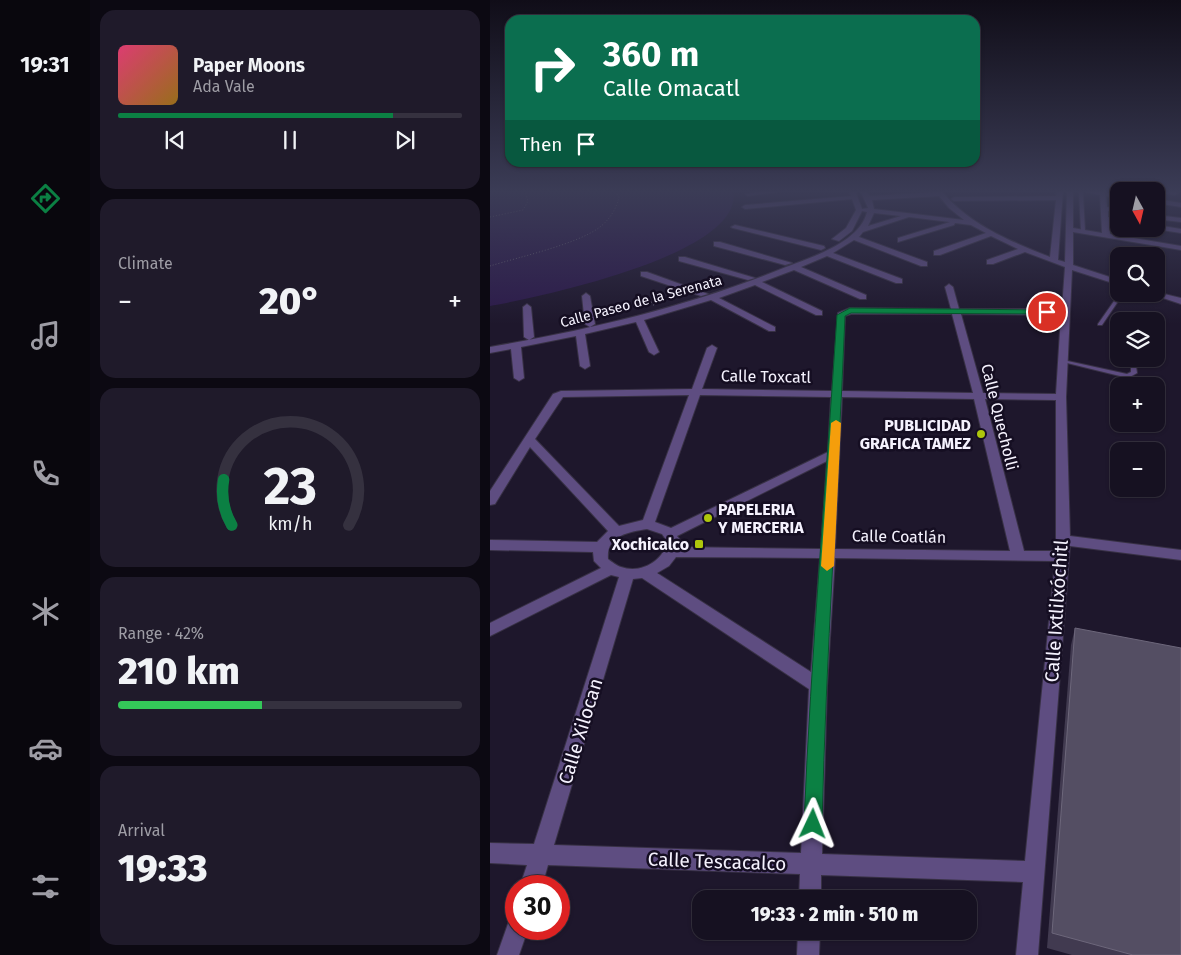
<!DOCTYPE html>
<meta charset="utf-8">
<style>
:root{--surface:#161121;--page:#1f1a2a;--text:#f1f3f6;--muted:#9e9da5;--line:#35313f;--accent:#0b8043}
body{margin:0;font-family:"Fira Sans",sans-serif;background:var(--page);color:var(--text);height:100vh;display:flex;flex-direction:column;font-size:19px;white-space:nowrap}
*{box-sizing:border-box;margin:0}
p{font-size:16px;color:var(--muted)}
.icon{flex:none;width:28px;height:28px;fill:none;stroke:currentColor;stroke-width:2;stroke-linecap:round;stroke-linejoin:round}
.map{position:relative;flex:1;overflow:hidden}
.details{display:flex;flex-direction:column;gap:10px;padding:10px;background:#0c0912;width:400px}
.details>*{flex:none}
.hud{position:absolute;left:15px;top:15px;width:475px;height:152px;border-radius:15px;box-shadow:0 1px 4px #0004,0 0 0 1px var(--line);background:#0b6e4f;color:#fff;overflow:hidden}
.needle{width:32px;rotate:172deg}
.fabs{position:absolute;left:620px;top:182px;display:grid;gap:10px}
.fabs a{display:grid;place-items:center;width:55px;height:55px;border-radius:10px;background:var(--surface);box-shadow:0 1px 4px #0004,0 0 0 1px var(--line);font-size:25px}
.speed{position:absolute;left:15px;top:875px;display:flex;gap:10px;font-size:25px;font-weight:700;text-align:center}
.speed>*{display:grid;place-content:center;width:65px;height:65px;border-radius:50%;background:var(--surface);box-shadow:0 1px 4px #0004,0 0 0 1px var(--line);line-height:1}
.speed .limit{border:8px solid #d22;background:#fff;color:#111}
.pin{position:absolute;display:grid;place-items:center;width:42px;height:42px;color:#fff;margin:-21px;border:2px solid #fff;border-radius:50%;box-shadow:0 1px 5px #0007}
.me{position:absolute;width:55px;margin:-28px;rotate:2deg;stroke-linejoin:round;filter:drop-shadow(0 0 4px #0008)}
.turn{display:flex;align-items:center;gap:18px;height:105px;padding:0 15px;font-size:22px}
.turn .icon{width:65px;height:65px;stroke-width:2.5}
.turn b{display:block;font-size:35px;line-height:42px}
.then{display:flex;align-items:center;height:48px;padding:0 15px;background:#0003;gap:10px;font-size:19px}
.big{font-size:38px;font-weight:800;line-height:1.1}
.details .widget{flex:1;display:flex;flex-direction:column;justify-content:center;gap:8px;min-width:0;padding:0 18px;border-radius:15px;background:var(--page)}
.details .dial{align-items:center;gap:0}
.dial svg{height:130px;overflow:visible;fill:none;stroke:var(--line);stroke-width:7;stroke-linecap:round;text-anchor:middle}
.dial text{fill:var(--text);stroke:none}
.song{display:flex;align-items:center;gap:15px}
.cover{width:60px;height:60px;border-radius:8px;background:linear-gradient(135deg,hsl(340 70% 55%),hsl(40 70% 35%))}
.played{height:5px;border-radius:2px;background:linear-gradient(90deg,var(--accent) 80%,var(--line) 80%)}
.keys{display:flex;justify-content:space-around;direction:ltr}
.heat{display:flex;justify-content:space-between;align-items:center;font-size:28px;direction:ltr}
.charge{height:8px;border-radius:4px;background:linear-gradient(90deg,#34c759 42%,var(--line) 0)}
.trip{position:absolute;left:202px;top:890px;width:285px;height:50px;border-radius:15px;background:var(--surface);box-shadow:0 1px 4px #0004,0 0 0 1px var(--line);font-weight:800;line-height:50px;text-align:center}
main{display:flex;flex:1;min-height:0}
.tabs{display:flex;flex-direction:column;width:90px;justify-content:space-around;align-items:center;background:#09070d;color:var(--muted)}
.tabs .icon{width:35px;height:35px}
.tabs .selected{color:var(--accent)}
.tabs b{font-size:22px;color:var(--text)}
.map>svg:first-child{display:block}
</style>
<main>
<nav class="tabs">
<b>19:31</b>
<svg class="icon selected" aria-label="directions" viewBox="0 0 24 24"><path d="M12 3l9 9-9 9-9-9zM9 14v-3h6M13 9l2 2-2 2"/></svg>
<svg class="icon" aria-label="music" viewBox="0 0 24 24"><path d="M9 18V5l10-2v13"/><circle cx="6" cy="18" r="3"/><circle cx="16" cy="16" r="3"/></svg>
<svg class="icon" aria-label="phone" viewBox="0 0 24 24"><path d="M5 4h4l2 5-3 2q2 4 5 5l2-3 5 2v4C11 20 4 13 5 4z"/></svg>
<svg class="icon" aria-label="climate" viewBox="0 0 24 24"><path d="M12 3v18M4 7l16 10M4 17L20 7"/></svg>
<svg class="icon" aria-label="car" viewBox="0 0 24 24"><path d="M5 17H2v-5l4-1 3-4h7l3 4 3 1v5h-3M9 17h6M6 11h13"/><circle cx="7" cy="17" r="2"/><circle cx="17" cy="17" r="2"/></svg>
<svg class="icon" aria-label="filters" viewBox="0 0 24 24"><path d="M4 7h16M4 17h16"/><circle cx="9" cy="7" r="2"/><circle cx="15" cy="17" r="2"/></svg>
</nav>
<section class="details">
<div class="widget">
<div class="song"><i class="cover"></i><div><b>Paper Moons</b><p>Ada Vale</p></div></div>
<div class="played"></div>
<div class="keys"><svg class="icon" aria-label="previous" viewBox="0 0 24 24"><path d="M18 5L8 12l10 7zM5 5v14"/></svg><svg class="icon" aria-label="pause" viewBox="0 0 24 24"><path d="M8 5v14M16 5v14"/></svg><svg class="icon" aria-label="next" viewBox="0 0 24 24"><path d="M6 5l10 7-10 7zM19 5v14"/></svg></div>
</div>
<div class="widget"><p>Climate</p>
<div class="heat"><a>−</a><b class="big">20°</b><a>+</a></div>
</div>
<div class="widget dial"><svg viewBox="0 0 100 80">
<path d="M14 69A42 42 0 1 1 86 69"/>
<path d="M14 69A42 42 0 0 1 9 41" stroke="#0b8043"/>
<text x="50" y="56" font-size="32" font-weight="700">23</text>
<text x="50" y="72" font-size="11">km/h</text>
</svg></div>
<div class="widget"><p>Range · 42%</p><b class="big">210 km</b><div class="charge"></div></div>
<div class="widget"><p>Arrival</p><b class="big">19:33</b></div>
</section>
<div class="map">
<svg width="691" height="955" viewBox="0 0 691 955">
<rect width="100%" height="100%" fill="#1e172c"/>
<path fill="#2c1a4a" d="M0 190H243C258 254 45 298 0 306Z
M623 222 629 223V229H657L651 237 624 233Z"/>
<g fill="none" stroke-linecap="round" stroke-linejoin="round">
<g stroke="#383145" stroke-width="2">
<path id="lane" d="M591 192 593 193 595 231 593 232 591 231 589 193Z
M629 294H633L612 325H608V324Z
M641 359H645L647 373 638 378 573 362 571 361 573 360 637 374 641 372Z"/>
</g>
<g stroke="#383145" stroke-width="2">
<path id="street" d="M279 190H302L258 196 255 194Z
M359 190H365L372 209 378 208 370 190H376L380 196 447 192 445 190H451C479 225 520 241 560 257L566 200 464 201 461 199 464 197 566 196 567 190H573L568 260 575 262 577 190H583V228L612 233 610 195 587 190 629 194V198L616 196 617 207 629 209V213L618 211V217L629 219V223L619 222 620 234 691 246V250L583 232V265L629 280V285L582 270 576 397 580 536 691 550V560L580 546 548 955H526L533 882 331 875V899H309L310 874 58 865 52 886H30L37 865 0 863V843L44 844 129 577 121 575 0 636V623L111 568 104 561 103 552 0 550V540L107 542 118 531 40 447 5 504 0 505V491L63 394 71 391 202 389 217 348 222 345 227 348 212 389 342 391 348 313 360 308 461 309 455 287 459 284 463 287 469 309H572L575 267 535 252 503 264H497V260L528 249 501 236 450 255H444V251L496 233 481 225 465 223 464 225 408 242V238L460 222 419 217 373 232 369 237 437 262V266H431L364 240 343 253 412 279V283H406L337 256 311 267 376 295V299H370L304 270 272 282 332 311V315H326L265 285 229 298 285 327V331H279L221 300 154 320 169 352 164 355 159 352 146 322 95 334 100 366 95 369 90 366 86 336 31 347 34 378 29 381 24 378 21 349 0 353V347C102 329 200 306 296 267 322 257 370 242 377 212L372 211 362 231 349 241 342 239 356 228 366 210 362 199 255 209 252 207 255 205 361 196ZM449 196 459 208 474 220 384 209 382 200ZM384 213 411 216 378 226ZM361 314H462L483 393 352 391 355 316ZM471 314 571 315 566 394 493 393ZM199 395 153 520 129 526 45 439 73 397ZM210 395 341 397 338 452 181 528 165 522ZM352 397 484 399 520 551 345 549ZM495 399 566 400V551H534ZM337 461 331 549 190 547 191 541 187 536ZM157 529 172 534 177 541C174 561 151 574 131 567 127 566 122 562 118 559 116 536 138 532 157 529ZM186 557 330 558 321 672 167 573 179 566ZM345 558 565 561 535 861 332 854 337 686ZM152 578 319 689 311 853 64 845 143 579Z
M647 190H675L688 193 685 195Z
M666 199 691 203V207L666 203Z
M666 215 691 218V222L666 219Z
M245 225 334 246 335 248 331 250 243 228 241 227Z
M666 225 691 229V233L665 229Z
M224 242H230L302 263 295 265 224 246Z
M189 257H195L265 278 258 280 189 261Z
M151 272H157L218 294 211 296 151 276Z
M666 292 691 298V304L661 294H666Z
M96 293 100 296 105 324 100 327 95 324 92 296Z
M37 304 41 307 44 337 39 340 34 337 33 307Z
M26 918V929H38L29 955H7L19 921Z
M308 931H330L329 955H307Z"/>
</g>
<path stroke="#645e70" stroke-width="1" stroke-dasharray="1 2" stroke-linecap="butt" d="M0 217 33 210 38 201 35 191
M0 266C29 257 88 244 110 227 120 219 126 209 129 198L125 190"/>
<path stroke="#645e70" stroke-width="2" stroke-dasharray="2 2.5" stroke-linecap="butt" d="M153 296 164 305"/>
<use href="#lane" fill="#5e4d81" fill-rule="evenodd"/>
<use href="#street" fill="#5e4d81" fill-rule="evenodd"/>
</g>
<path fill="#413a50" d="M585 628 691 955H582L557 948 581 645Z"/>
<path fill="#544e63" stroke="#6d677b" d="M585 628 691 648V955H643L562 933Z"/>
<linearGradient id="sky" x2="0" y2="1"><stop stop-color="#100d18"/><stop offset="0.59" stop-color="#3b3c56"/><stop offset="1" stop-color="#3b3c56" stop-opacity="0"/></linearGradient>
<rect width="691" height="324" fill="url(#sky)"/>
<path fill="#0b8043" stroke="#07532c" d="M360 308 557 310 561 312 557 314 361 313 355 316C348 485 336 655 332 824L330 830 323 833 317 830 314 824C321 654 336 485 347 315Z"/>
<path fill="#f59e0b" d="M346 420 351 423 344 566 337 571 331 566 341 423Z"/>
<g fill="#aec60c" stroke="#150e22" stroke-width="2">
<circle cx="491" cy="434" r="5"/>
<circle cx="218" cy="518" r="5"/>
<rect x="204" y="539" width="10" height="10" rx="2.5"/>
</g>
<g text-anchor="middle" stroke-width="5" stroke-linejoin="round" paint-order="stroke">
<g font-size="14" fill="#f5f2fe" stroke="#150e22">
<text transform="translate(151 301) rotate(-15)" y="5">Calle Paseo de la Serenata</text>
</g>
<g font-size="16" fill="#f5f2fe" stroke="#150e22">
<text transform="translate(276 376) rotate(1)" y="6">Calle Toxcatl</text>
<text transform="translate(510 417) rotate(76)" y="6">Calle Quecholli</text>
<text transform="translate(409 536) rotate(1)" y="6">Calle Coatlán</text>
</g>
<g font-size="16" font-weight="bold" fill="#f5f2fe" stroke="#150e22" text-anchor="end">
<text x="481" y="431">PUBLICIDAD<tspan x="481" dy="18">GRAFICA TAMEZ</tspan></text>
<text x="228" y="515" text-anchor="start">PAPELERIA<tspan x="228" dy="18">Y MERCERIA</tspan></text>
<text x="199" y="550">Xochicalco</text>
</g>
<g font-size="19" fill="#f5f2fe" stroke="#150e22">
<text transform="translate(566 611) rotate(-86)" y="7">Calle Ixtlilxóchitl</text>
<text transform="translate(90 731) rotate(-73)" y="7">Calle Xilocan</text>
<text transform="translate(227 861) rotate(2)" y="7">Calle Tescacalco</text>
</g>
</g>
</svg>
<div class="fabs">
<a><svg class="needle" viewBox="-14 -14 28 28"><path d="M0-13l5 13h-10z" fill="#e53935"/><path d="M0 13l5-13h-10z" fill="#9e9da5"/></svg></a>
<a><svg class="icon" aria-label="search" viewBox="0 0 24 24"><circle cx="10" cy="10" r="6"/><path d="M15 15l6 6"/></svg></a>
<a><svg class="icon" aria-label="layers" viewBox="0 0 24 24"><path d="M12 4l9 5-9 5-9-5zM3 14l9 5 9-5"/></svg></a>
<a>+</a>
<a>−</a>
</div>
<div class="speed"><div class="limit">30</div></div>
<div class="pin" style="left:557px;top:312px;background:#d93025"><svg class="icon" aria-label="arrive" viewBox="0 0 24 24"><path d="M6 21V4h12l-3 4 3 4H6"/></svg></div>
<svg class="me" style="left:323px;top:824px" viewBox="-20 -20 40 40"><path d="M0-17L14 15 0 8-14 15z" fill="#0b8043" stroke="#fff" stroke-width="4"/></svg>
<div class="trip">19:33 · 2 min · 510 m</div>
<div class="hud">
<div class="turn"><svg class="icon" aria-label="right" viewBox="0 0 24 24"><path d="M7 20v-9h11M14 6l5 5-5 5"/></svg><div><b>360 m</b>Calle Omacatl</div></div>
<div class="then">Then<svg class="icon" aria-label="arrive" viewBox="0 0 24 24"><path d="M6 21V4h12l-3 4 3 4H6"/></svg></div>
</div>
</div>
</main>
